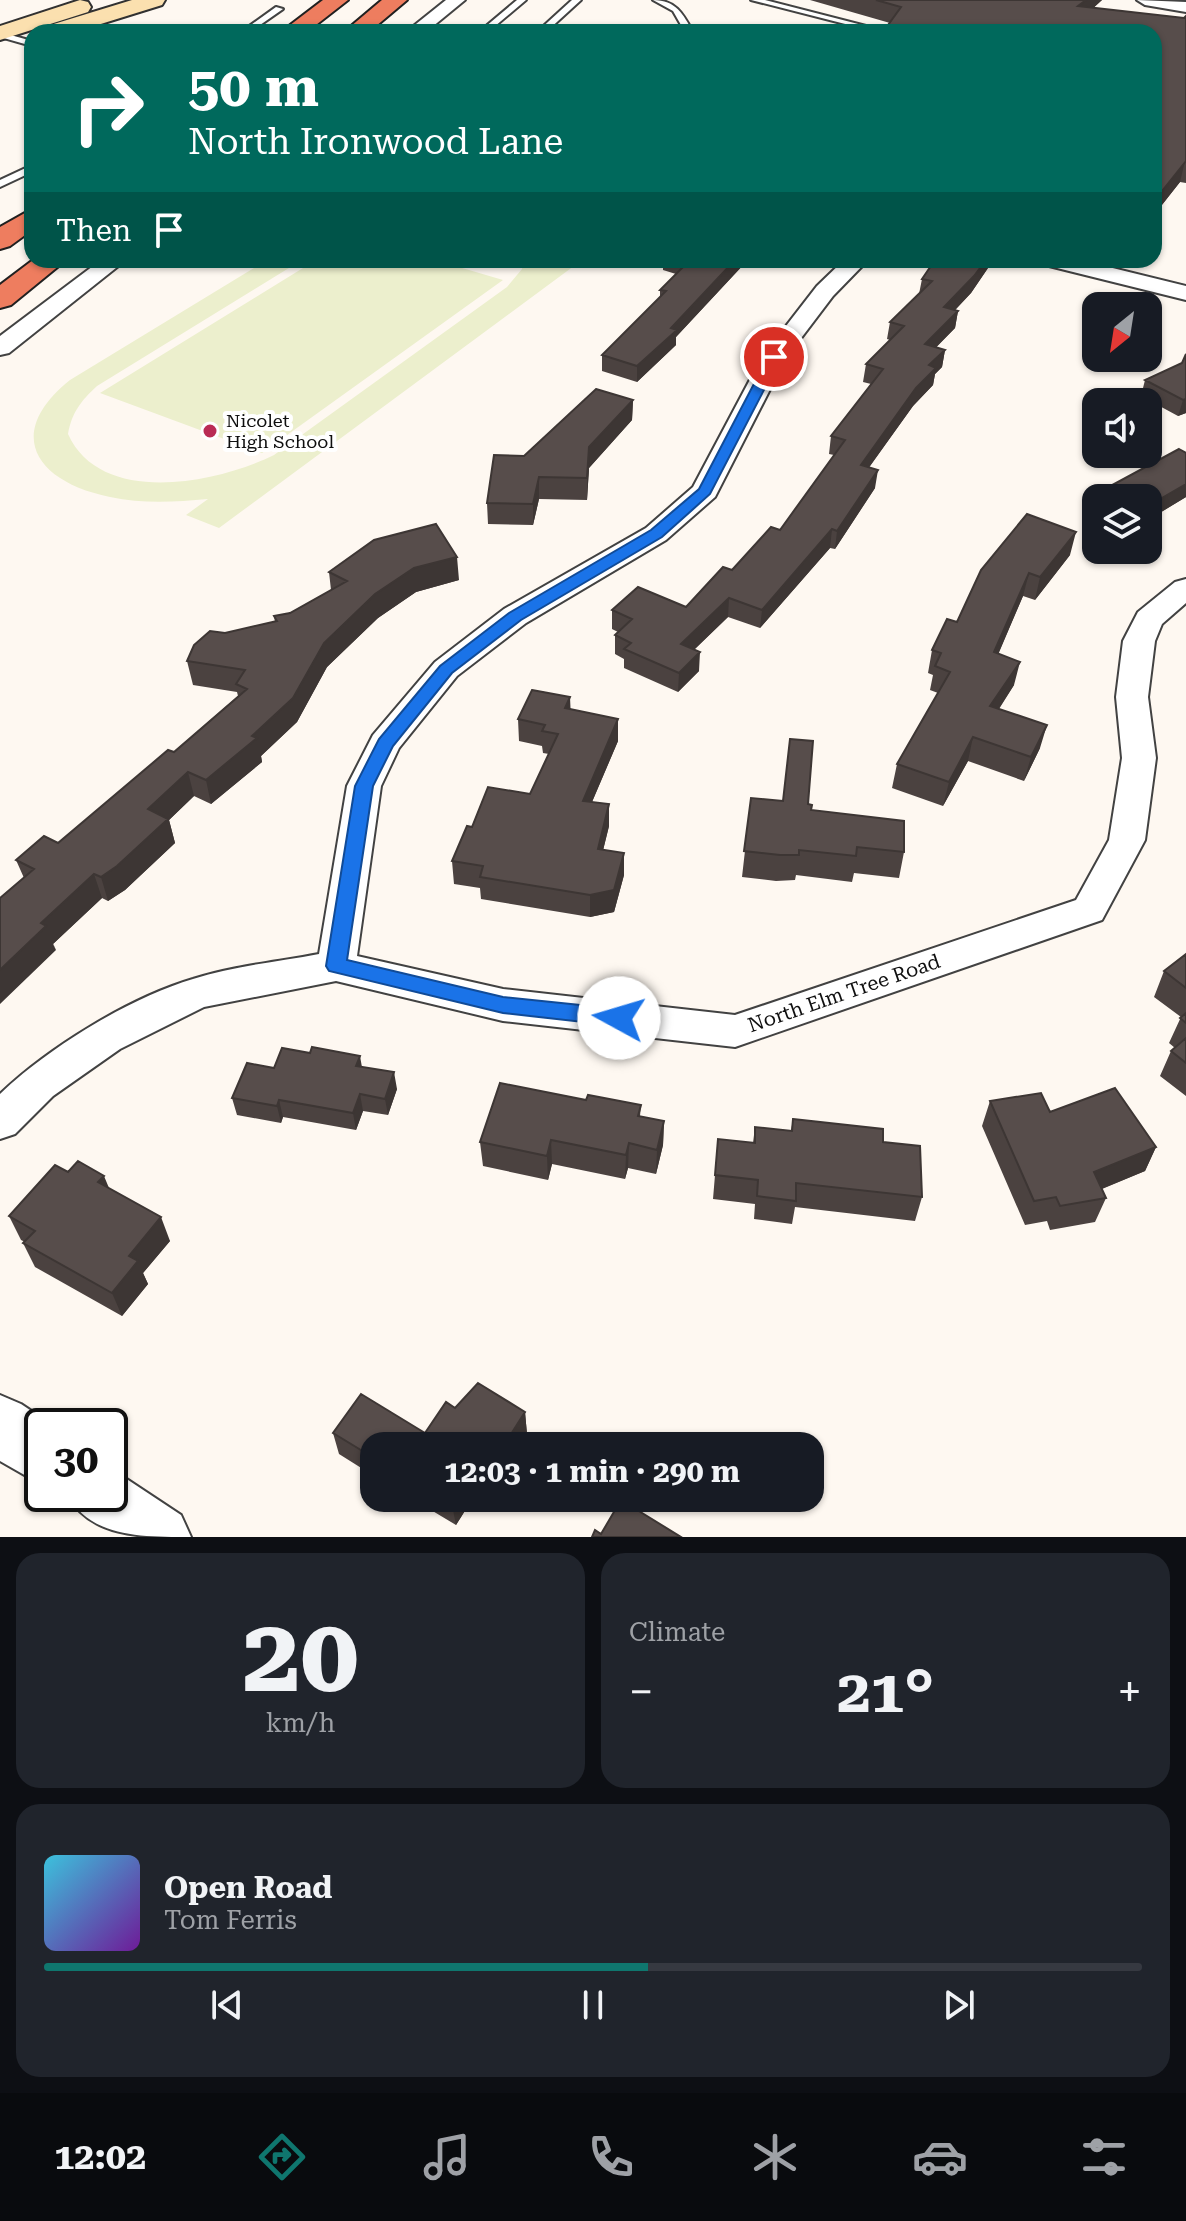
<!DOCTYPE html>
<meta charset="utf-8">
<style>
:root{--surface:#171b24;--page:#20242c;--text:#f1f3f6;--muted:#9ea1a6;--line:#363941;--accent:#0f766e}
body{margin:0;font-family:"Roboto Serif",serif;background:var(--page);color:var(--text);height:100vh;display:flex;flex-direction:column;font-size:30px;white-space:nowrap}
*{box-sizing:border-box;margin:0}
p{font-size:26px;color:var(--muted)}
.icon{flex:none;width:44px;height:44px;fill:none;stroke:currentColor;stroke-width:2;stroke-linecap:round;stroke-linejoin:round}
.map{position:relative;height:1537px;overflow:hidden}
.side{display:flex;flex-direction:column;gap:16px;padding:16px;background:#0d0f14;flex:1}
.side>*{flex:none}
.banner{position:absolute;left:24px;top:24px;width:1138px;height:244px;border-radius:24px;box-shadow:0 2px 6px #0004;background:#00695c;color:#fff;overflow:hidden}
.needle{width:52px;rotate:210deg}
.controls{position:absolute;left:1082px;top:292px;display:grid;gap:16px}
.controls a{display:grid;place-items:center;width:80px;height:80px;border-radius:16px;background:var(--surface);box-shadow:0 2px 6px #0004;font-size:40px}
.speed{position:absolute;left:24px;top:1408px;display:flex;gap:16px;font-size:40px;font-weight:700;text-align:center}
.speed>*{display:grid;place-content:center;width:104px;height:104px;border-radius:50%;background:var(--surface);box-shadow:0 2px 6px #0004;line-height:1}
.speed .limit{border:4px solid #111;border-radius:12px;background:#fff;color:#111}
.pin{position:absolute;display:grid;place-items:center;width:68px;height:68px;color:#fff;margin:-34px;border:4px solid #fff;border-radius:50%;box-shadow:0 2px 8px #0007}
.me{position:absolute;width:88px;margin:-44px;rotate:276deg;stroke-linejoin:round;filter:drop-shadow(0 0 6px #0008)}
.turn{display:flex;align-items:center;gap:28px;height:168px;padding:0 32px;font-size:36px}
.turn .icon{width:104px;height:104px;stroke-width:2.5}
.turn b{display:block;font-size:56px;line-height:68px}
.then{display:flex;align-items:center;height:76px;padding:0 32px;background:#0003;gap:16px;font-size:30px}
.big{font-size:60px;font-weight:700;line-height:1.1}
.side .tile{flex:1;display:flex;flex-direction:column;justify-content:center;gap:12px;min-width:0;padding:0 28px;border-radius:24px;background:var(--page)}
.side .dial{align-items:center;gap:0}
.dial b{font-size:104px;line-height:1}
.song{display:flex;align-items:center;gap:24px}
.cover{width:96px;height:96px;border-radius:12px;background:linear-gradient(135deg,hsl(190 70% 55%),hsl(280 70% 35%))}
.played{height:8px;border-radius:4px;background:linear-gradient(90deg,var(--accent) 55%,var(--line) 55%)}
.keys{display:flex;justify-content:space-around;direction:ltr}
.heat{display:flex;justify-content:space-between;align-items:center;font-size:44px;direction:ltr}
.side .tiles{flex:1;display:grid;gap:16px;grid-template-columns:1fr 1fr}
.tile:last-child{grid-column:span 2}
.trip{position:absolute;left:360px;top:1432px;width:464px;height:80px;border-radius:24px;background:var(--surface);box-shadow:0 2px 6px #0004;font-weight:700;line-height:80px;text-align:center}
.tab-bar{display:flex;height:128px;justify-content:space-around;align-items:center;background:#090b0e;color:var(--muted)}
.tab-bar .icon{width:56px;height:56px}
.tab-bar .on{color:var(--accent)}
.tab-bar b{font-size:36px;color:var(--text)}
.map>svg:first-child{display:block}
</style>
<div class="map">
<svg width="1186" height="1537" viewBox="0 0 1186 1537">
<rect width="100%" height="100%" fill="#fef8f1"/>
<path fill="#ecefcd" d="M267 260H302L97 386C81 401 72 412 68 434 101 507 217 483 274 455L507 287 522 269 523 260 578 263 219 528 186 515 208 499C175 502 143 504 110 497 36 482 3 434 70 380Z
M316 260H435L503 280 262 453 100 393Z"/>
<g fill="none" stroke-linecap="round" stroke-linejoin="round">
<g stroke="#424242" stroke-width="4">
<path id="service" d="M517 0H526L488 32H479Z
M572 0H581L546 32H537Z
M653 0C676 0 683 14 693 32H685L673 11Z
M751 0H765L866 26 862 32H854L857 27Z
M276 7 283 9 250 32H241Z
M0 32 32 41V46L0 37Z
M32 165V172L0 187V180Z"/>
</g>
<g stroke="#424242" stroke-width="4">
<path id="minor" d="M446 0H465L426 32H406Z
M1137 0 1186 2V12L1145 5Z
M101 260H126L9 353 0 355V336Z
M844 260H868L833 296 786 358 715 497 666 540 526 623 457 676 399 748 381 786 357 956 503 989 735 1015 1076 900 1109 840 1122 758 1116 697 1123 641 1138 612 1175 582 1186 579V603L1162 624 1155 641 1148 697 1156 758 1145 840 1102 920 735 1047 503 1021 336 981 204 1007 120 1049 53 1096 15 1134 0 1139V1094C48 1048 129 998 193 979 233 966 277 962 319 954L347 786 373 735 435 662 504 609 646 528 693 487 762 357 817 286Z
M1042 260H1080L1186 286V300L1045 265Z"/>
</g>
<g stroke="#424242" stroke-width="4">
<path id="tertiary" d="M0 1395 21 1404 54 1426H42V1485L0 1461Z
M110 1468 181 1515 191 1537C139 1537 90 1537 67 1494H110Z"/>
</g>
<g stroke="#313131" stroke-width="4">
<path id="secondary" d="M80 0 88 2 91 7 88 12 0 40V26Z
M132 0H165L162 5 75 32H41L44 27Z"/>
</g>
<g stroke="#202020" stroke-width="4">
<path id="motorway" d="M323 0H348L307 32H281Z
M382 0H407L369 32H344Z
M32 209V230L10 246 0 249V227Z
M33 260H66L11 305 0 308V285Z"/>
</g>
<use href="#service" fill="#fff" fill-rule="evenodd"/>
<use href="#minor" fill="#fff" fill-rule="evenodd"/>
<use href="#tertiary" fill="#fff" fill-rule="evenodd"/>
<use href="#secondary" fill="#fbe0af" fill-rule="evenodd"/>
<use href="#motorway" fill="#ee7d5f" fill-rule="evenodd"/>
</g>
<path fill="#4b4240" d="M810 0H1102L1093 8 1184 18 1186 16V183L1180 182 1154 215V32L890 23Z
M663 260H758L752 265 745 263 676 337V345L637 382 602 371V355L660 298V290L676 274 663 270Z
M988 268 971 293 955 310 958 311 955 328 936 347 945 350 942 367 935 374 933 385 913 406 869 467 875 488 835 549 830 548 760 628 728 617 694 650 699 671 678 692 624 668V659L615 654V635L618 632 612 629V610L686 607 780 530 834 455 829 454 831 436 871 384 863 382 866 364 890 340 887 339 890 322 919 294 922 279Z
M1182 363 1186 413 1178 416 1141 396 1145 380Z
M633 400 632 420 589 468 587 500 539 499 533 525 488 524 487 503 524 456Z
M1103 490 1186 497 1148 520V498H1101Z
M1070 555 1035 600 1023 596 998 654 1014 685 999 709 1040 748 1024 781 968 761 943 806 892 788 897 764 938 693 930 690 933 675 928 673 932 650 957 622 981 570Z
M329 572 459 580 416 592 378 618 327 667 297 722 261 756 262 762 211 804 194 796 169 820 175 843 125 890 108 901 102 898 53 944 56 950 16 860 58 843 174 752 238 696 237 692 193 685 187 661 225 633 275 622 274 616 290 613 331 590Z
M571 709 618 719V741L592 802 609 804V826L603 850 624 853V875L614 912 590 917 481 899 480 888 454 884 452 861 472 827 530 794 549 754 543 753 542 746 519 741 518 719Z
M751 798 808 804 811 810 904 852 899 878 854 873 852 882 796 875 795 880 776 881 742 877Z
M1186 954V1096L1160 1076 1171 1051 1175 1048 1169 1043 1181 1017 1154 997 1164 971Z
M362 1067 397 1089 388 1115 363 1111 356 1130 283 1117 281 1123 237 1115 232 1098 274 1068Z
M586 1100 641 1105 640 1116 664 1121 663 1145 656 1174 628 1168 625 1179 552 1164 548 1180 483 1166 480 1142Z
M990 1101 1050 1112 1156 1147 1145 1171 1102 1189 1106 1198 1095 1222 1050 1230 1047 1221 1025 1225 982 1126Z
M793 1119 883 1142 922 1197 915 1221 795 1207 792 1224 754 1219 755 1204 713 1199 718 1139 753 1143 755 1127 791 1131Z
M68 1172 109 1189 170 1241 143 1273 148 1284 122 1316 35 1267 23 1243 25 1242 21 1240 9 1216Z
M455 1408 525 1412 527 1434 374 1446V1476L339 1454 333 1433H425Z
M411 1498H473L456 1525Z
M478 1498H496L491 1506Z"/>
<path fill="#3d3634" d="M1086 0H1102L1075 25 1078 6Z
M1185 161 1180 182 1154 215V201Z
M735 260H745V263L676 337V345L637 382V366Z
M986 260H990L988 268 971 293 941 325 944 307Z
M958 311 955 328 922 362 925 344Z
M945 350 942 367 935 374 933 385 913 406 858 483 861 465 929 365Z
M1186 399V413L1178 416 1183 400Z
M633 400 632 420 589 468 587 500V478L589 447Z
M878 470 875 488 835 549 837 531Z
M539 477V499L533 525V504Z
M1186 484V497L1148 520V506Z
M832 529 830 548 760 628 762 610Z
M1076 532 1070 555 1035 600 1040 577Z
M457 557 459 580 416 592 378 618 327 667 297 722 261 756 262 762 211 804 206 780 252 736 324 643 375 594 414 568Z
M1029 573 1023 596 989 676 994 652Z
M729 598 728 617 680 663 681 644Z
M700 652 699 671 678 692 679 673Z
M1020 662 1014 685 985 730 990 706Z
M570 697 571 719 565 708Z
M618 719V741L583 823V801Z
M1047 725 1040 748 1024 781 1031 757Z
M973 737 968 761 943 806 949 782Z
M188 772 194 796 169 820 175 843 125 890 108 901 101 877 148 809Z
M609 804V826L598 871V849Z
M624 853V875L614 912 590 917V895Z
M94 874 102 898 53 944 56 950 0 1004V970L41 923Z
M360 1056 363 1073 356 1066Z
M394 1072 397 1089 388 1115 385 1099Z
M360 1094 363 1111 356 1130 353 1113Z
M279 1100 283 1117 281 1123 277 1106Z
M664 1121 663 1145 656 1174 657 1150Z
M551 1140 552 1164 548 1180 547 1156Z
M629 1143 628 1168 625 1179 626 1155Z
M1156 1147 1145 1171 1084 1196 1094 1172Z
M104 1176 114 1200 98 1182Z
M161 1217 170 1241 143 1273 148 1284 122 1316 112 1293 129 1256Z
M525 1412 527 1434 519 1446H508V1439Z
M457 1498H473L456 1525 452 1505Z
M490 1498H496L491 1506Z"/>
<path fill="#574d4b" stroke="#3d3634" stroke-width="2" d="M876 0H1086L1078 6 1184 18 1186 16V161L1154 201V32H883L901 7Z
M680 260H735L671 328 677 330 637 366 602 355 666 291 660 290 688 262Z
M935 260H986L974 276 944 307 958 311 925 344 945 350 929 365 936 368 916 388 861 465 878 470 837 531 832 529 762 610 729 598 681 644 700 652 679 673 624 649 631 643 615 635 632 619 612 610 638 587 686 607 723 567 732 570 771 527 780 530 845 440 831 436 883 369 866 364 904 326 890 322 932 281 922 279Z
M1186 354V399L1183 400 1145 380 1182 363Z
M596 389 633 400 589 447 587 478 539 477 533 504 487 503 494 455 524 456Z
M1179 449 1186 453V484L1148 506V498H1119L1103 490Z
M1027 514 1076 532 1040 577 1029 573 994 652 1020 662 990 706 1047 725 1031 757 973 737 949 782 897 764 950 672 935 666 941 653 932 650 947 619 957 622 981 570Z
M436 524 457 557 414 568 375 594 324 643 293 698 252 736 257 738 206 780 188 772 148 809 168 819 117 866 101 877 94 874 41 923 46 926 0 970V898L34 869 16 860 44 836 58 843 168 750 174 752 247 689 236 684 245 670 187 661 194 645 210 631 225 633 277 621 274 616 290 613 347 581 329 572 374 540Z
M532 690 570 697 565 708 618 719 583 801 609 804 598 849 624 853 614 890 590 895 480 877 483 866 452 861 467 826 472 827 488 787 530 794 558 734 542 731 545 725 518 719Z
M790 739 813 741 808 804 812 805 811 810 904 821V852L857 847 856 856 799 850V855H780L744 851 751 798 783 801Z
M1186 954V988L1164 971Z
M1186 1013V1023L1180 1018Z
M1186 1038V1063L1171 1051Z
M312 1047 360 1056 356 1066 394 1072 385 1099 360 1094 353 1113 279 1100 277 1106 232 1098 247 1063 274 1068 282 1048 310 1053Z
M500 1083 586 1100 588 1095 641 1105 638 1116 664 1121 657 1150 629 1143 626 1155 551 1140 547 1156 480 1142Z
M1115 1088 1156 1147 1094 1172 1106 1198 1060 1206 1056 1197 1034 1201 990 1101 1041 1093 1050 1112Z
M793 1119 883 1129V1142L920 1146 922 1197 796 1183V1201L757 1196 758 1180 715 1175 718 1139 755 1143V1127L792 1131Z
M78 1161 104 1176 98 1182 161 1217 129 1256 138 1261 112 1293 23 1243 35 1231 9 1216 55 1165 68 1172Z
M478 1383 525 1412 508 1439 515 1444 514 1446H374V1458L333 1433 361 1394 425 1433 446 1402 455 1408Z
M441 1498H457L452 1505Z
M621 1500 681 1537H592L595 1530 601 1534Z"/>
<path fill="#1a73e8" stroke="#114b97" stroke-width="2" d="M774 353 781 357 710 494 662 537 521 620 452 673 393 746 373 786 347 960 503 997 619 1009 626 1012 629 1018 626 1024 619 1026 503 1013 329 971 326 966 355 786 379 739 440 666 509 613 651 530 699 489 768 357Z"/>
<circle fill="#ba2c55" stroke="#fff" stroke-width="3" cx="210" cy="431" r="8"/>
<g text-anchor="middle" stroke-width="8" stroke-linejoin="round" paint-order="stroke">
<g font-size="18" fill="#0f0f0f" stroke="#fff" text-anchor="start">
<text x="226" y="427">Nicolet<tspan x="226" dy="21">High School</tspan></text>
</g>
<g font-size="20" fill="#0f0f0f" stroke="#fff">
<text transform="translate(844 993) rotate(-19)" y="7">North Elm Tree Road</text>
</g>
</g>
</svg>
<div class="controls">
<a><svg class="needle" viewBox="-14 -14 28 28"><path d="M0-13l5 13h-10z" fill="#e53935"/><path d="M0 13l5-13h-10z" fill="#9ea1a6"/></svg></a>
<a><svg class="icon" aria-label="sound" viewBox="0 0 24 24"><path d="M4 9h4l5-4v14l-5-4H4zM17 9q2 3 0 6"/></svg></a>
<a><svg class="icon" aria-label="layers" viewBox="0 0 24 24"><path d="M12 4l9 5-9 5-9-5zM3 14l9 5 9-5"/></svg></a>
</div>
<div class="speed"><div class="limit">30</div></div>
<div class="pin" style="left:774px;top:357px;background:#d93025"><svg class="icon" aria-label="arrive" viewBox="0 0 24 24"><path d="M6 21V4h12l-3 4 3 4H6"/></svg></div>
<svg class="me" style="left:619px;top:1018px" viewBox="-20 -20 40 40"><circle r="19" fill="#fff"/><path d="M0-13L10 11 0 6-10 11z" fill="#1a73e8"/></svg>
<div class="trip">12:03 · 1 min · 290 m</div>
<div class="banner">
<div class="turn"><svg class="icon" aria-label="right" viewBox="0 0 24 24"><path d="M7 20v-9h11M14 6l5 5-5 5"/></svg><div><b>50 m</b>North Ironwood Lane</div></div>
<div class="then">Then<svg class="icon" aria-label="arrive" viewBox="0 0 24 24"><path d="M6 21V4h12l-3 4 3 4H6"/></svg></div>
</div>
</div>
<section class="side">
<div class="tiles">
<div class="tile dial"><b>20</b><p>km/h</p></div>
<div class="tile"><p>Climate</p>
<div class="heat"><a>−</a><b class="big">21°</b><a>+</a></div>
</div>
<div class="tile">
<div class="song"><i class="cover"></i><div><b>Open Road</b><p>Tom Ferris</p></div></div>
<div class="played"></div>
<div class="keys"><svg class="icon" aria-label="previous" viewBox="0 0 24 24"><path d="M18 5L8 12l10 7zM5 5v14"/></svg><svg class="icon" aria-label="pause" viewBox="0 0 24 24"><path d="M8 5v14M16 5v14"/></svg><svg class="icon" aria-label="next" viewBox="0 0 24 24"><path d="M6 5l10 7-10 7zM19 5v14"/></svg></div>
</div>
</div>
</section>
<nav class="tab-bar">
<b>12:02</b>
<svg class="icon on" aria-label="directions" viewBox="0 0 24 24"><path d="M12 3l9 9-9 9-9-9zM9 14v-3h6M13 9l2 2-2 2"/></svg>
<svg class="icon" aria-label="music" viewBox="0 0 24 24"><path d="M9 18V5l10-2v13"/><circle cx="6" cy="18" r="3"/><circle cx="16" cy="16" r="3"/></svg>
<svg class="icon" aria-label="phone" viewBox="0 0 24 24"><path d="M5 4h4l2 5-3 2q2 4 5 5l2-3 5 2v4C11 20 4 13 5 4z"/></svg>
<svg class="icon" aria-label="climate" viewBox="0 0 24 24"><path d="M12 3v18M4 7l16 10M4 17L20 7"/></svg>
<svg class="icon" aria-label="car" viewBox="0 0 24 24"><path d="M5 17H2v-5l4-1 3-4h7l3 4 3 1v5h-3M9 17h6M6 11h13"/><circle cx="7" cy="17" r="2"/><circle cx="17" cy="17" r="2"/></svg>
<svg class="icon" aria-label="filters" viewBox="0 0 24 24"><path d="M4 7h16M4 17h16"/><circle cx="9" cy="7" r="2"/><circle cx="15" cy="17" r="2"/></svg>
</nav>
